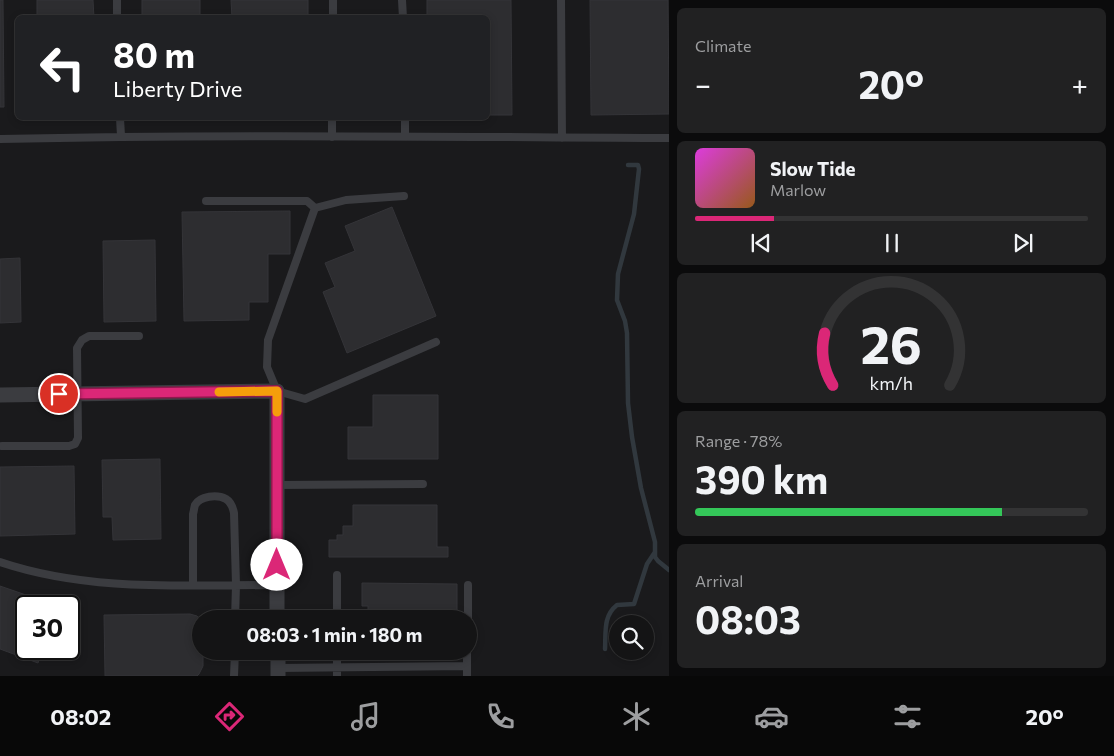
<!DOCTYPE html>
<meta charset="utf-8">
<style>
:root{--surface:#141415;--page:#212122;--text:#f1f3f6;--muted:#9d9ea0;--line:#333334;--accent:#db2777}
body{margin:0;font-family:Commissioner,sans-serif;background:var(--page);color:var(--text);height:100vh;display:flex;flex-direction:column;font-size:19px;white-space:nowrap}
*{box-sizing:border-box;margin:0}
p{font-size:16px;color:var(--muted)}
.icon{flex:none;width:28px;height:28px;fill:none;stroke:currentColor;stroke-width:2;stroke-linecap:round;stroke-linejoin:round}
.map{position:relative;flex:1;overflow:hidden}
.details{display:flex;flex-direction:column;gap:8px;padding:8px;background:#0b0b0c;width:445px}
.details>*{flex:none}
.guide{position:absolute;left:15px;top:15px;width:475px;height:105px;border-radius:8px;box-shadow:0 2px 8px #0003,0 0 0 1px var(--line);background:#202124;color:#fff;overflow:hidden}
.fabs{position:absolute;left:609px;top:615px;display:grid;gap:10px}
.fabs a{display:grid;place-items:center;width:45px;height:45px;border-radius:50%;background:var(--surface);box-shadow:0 2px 8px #0003,0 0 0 1px var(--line);font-size:25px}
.speed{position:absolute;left:15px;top:595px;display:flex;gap:10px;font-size:25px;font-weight:700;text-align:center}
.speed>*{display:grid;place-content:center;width:65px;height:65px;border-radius:50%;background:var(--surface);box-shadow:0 2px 8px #0003,0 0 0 1px var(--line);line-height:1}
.speed .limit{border:2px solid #111;border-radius:8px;background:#fff;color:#111}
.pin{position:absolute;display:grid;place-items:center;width:42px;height:42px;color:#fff;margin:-21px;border:2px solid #fff;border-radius:50%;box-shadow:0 1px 5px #0007}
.me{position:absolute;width:55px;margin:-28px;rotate:0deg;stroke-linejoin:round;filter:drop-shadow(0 0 4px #0008)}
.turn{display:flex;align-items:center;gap:18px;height:105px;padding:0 15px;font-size:22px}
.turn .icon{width:65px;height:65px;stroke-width:2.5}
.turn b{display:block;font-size:35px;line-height:42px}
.big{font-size:38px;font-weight:700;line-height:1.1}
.details .tile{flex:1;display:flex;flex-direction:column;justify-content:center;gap:8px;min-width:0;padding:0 18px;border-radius:8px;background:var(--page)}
.details .dial{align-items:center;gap:0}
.dial svg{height:130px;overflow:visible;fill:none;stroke:var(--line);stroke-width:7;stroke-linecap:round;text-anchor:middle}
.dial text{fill:var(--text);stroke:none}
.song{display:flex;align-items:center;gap:15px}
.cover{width:60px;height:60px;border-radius:8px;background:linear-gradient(135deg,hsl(300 70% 55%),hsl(30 70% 35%))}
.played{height:5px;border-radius:2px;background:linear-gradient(90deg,var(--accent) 20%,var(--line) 20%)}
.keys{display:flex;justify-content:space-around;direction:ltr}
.heat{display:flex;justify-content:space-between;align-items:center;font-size:28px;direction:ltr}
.charge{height:8px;border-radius:4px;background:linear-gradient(90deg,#34c759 78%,var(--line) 0)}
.trip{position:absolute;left:192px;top:610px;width:285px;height:50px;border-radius:25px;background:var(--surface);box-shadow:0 2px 8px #0003,0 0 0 1px var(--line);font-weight:700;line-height:50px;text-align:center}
.tabs{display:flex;height:80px;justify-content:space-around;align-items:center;background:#080808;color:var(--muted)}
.tabs .icon{width:35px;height:35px}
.tabs .on{color:var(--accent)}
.tabs b{font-size:22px;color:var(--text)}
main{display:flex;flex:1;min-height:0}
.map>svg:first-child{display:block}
</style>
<main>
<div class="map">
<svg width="669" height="676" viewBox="0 0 669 676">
<rect width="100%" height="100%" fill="#1a1a1c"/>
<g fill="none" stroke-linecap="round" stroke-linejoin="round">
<path stroke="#31383e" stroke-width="4.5" d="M628 165H638L639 169 634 214 618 274 617 300 625 321 627 333 628 403 632 437 641 488 655 542V557L658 561 669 570
M605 649C606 632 603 616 617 605L634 604 647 564 655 552"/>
</g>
<path fill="#2d2d30" stroke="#343438" d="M0 0H3L4 107H0Z
M37 0H93L94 18H37Z
M142 0H200V18H142Z
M231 0H308V18H232Z
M427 0H511L512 115H488V18H427Z
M668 0 669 114 591 115 590 0Z
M392 207 436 316 347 353 323 292 335 287 325 263 355 251 345 226Z
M290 211V254H268V302H249V320L184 321 182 212Z
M155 240 156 321 104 322 103 241Z
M20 258 21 322 0 323V259Z
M373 395H438V459H348V427H373Z
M160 459 161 539 113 540 112 517H103L102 460Z
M74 466 75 534 0 536V467Z
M353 505H437V547H448V557H329V540H337V535H343V526H353Z
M362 583 457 584V619H368V606H362Z
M0 586 58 606H26V649H43L38 663 0 649Z
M190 614 197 616 201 621V651H203V666L199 674 197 676H105L104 615Z"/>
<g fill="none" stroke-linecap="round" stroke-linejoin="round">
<path stroke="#3b3c40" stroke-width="8" d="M117 0V18
M402 0 403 18
M561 0 562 138
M333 18V0
M120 118 121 136
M405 118V136
M332 137V118
M0 139C223 134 446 137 669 138
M206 201H307L315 208 268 340 267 367 277 391 305 399 436 342
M315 208 346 200 404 196
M2 446H69L75 444 78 438 77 348 82 340 89 336H139
M277 485 423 484
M0 562C89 592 184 585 277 585
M337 575V619
M193 585V514C194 511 194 508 195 505 200 496 217 494 226 499 231 502 233 508 234 513L236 585 235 619
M468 619V585
M337 651V676
M278 668 467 666V651
M234 676 235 651
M467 676V666"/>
<path stroke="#3b3c40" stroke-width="15" d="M0 395 277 391V619
M278 651V676"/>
</g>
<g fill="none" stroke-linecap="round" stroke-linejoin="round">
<g stroke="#8e194d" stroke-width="12">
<path id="route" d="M59 394 277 391V565"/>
</g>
<use href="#route" stroke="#db2777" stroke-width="9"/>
<path stroke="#f59e0b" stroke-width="9" d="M219 392 277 391V412"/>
</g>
</svg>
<div class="fabs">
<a><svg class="icon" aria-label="search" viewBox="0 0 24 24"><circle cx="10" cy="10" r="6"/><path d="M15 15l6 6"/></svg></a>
</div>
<div class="speed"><div class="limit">30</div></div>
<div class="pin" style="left:59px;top:394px;background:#d93025"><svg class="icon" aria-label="arrive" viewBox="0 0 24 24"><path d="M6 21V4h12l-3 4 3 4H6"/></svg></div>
<svg class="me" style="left:277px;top:565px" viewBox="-20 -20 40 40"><circle r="19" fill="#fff"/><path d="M0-13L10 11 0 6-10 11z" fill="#db2777"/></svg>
<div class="trip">08:03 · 1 min · 180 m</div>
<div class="guide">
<div class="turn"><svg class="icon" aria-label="left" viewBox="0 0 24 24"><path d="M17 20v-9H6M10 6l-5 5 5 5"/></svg><div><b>80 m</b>Liberty Drive</div></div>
</div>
</div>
<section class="details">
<div class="tile"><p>Climate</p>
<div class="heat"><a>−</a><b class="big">20°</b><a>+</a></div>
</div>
<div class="tile">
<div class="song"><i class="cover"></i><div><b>Slow Tide</b><p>Marlow</p></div></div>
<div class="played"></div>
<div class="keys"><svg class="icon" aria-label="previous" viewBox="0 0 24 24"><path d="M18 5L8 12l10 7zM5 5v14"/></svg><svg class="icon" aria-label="pause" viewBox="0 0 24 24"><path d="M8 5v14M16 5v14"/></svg><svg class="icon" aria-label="next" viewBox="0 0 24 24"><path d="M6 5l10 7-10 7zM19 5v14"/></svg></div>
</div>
<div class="tile dial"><svg viewBox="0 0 100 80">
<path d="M14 69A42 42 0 1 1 86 69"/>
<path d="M14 69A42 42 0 0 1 9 37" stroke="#db2777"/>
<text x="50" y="56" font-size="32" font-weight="700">26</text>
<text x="50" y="72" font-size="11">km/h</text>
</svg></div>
<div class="tile"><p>Range · 78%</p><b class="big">390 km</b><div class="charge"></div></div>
<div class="tile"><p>Arrival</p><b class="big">08:03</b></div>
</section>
</main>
<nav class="tabs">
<b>08:02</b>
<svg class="icon on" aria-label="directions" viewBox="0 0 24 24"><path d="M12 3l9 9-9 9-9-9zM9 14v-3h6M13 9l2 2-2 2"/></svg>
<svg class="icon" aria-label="music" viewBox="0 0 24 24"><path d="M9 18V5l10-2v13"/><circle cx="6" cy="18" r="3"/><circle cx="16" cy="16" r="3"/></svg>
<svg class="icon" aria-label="phone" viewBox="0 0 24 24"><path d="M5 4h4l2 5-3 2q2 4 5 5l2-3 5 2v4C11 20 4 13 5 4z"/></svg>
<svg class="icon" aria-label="climate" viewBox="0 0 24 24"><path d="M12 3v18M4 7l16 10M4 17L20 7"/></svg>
<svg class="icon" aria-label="car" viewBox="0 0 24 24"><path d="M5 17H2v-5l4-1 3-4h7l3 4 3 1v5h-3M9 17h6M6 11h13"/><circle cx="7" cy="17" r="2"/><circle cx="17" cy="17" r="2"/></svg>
<svg class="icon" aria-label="filters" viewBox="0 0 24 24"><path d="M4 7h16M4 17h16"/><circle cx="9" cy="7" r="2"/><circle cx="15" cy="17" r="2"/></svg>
<b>20°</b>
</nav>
